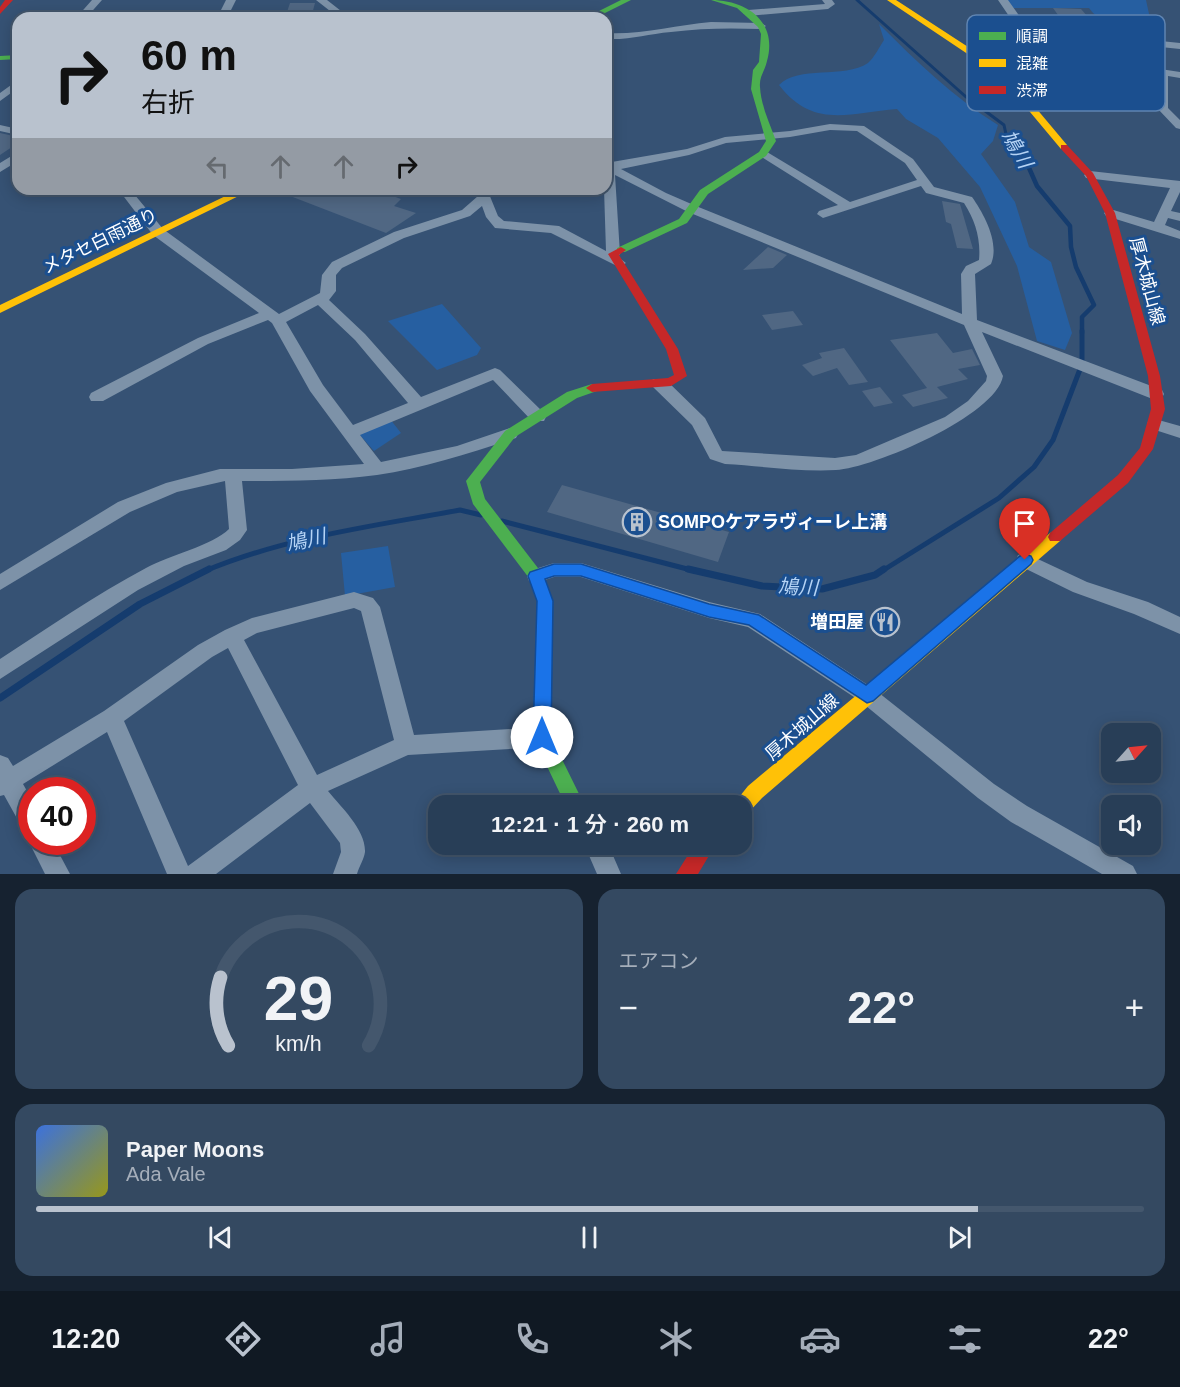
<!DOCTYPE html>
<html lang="ja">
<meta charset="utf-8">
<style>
:root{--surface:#283e57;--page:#344961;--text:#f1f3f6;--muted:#a5aeba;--line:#44576d;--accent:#b9c2ce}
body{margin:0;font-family:Arial,"Noto Sans JP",sans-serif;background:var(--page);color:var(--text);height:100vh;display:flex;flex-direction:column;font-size:22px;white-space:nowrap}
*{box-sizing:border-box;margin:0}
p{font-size:20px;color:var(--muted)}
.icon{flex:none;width:33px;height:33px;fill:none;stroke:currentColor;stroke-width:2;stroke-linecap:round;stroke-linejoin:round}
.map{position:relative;height:874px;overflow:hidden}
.side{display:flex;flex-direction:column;gap:15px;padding:15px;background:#162230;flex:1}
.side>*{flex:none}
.top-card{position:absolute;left:12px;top:12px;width:600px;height:183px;border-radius:18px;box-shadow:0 3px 15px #0003,0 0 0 2px var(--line);background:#b9c2ce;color:#111;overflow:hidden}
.needle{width:39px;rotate:63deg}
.buttons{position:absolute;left:1101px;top:723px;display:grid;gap:12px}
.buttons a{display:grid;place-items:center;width:60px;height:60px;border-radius:12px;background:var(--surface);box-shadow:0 3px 15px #0003,0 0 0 2px var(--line);font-size:30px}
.speed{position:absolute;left:18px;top:777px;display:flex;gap:12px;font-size:30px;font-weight:700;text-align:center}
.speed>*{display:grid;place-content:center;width:78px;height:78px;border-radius:50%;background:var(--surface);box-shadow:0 3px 15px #0003,0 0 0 2px var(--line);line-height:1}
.speed .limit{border:9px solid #d22;background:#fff;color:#111}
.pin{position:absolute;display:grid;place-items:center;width:51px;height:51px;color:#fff;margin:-62px -26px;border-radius:50% 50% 50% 0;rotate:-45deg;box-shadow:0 0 6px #0007}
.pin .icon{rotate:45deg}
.me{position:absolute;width:66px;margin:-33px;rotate:0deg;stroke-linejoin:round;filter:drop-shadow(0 0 4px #0008)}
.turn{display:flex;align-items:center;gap:21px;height:126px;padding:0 30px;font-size:27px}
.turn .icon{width:78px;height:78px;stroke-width:2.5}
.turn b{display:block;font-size:42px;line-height:51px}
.lanes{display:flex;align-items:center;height:57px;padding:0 30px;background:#0003;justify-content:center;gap:30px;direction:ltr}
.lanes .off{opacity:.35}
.big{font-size:45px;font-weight:600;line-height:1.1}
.side .widget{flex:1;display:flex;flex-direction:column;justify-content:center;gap:9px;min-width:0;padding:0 21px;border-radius:18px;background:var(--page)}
.side .dial{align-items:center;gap:0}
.dial svg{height:156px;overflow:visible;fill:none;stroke:var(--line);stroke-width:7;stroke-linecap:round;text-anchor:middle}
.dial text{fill:var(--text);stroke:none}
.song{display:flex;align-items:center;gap:18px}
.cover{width:72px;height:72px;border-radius:9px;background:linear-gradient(135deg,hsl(220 70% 55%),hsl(60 70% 35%))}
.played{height:6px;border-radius:3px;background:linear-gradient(90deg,var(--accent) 85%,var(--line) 85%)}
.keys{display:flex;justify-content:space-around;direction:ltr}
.heat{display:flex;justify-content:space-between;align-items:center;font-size:33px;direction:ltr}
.side .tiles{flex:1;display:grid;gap:15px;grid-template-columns:1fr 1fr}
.widget:last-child{grid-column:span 2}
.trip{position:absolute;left:428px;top:795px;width:324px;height:60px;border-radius:18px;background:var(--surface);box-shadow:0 3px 15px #0003,0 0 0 2px var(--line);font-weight:600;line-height:60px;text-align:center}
.dock{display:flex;height:96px;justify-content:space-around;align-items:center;background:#101923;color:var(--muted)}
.dock .icon{width:42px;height:42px}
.dock .active{color:var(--accent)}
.dock b{font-size:27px;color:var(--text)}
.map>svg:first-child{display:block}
</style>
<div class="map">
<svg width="1180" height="874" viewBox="0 0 1180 874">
<rect width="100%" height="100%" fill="#365274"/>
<path fill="#265fa1" d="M1006 0H1146L1151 23C1130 31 1102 27 1089 8H1011Z
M879 24C917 62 953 97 998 125L993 141 981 154 1015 202 1029 247 1051 262 1072 333 1065 350 1037 341 1017 266 980 187 938 138 906 119 897 109C848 113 813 129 779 85 798 65 844 79 868 63 874 58 880 46 884 40Z
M442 304 481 348 477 355 437 370 388 321Z
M390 419 401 433 374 451 358 433Z
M388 546 395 587 345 596 341 553Z"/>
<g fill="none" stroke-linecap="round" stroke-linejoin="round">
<path stroke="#153c6e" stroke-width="3" d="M857 0 965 96 1004 125 1007 139 1016 147"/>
<path stroke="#153c6e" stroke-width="4.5" d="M1014 145 1022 152 1037 186 1070 226 1071 247 1076 267 1094 305 1082 317V333"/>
<path stroke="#153c6e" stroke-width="5" d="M502 521 695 571
M205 571C286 537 374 526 460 510L481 515
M882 571 999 498 1034 467 1053 440 1082 364V331"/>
<path stroke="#153c6e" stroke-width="7" d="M688 569 762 586 822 589 875 575 884 569
M0 698 140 604 209 569"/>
</g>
<path fill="#506783" d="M290 3H315L311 18H285Z
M1053 8 1081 9 1102 33H1071Z
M0 133 18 137V143L0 155Z
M272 189H374L401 199 394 206 416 213 386 233Z
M942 201 960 204 973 249 957 248 951 224 946 222Z
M768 247 787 255 773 268 743 270Z
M793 311 803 325 772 330 762 315Z
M937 333 953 353 972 349 980 365 958 369 968 379 937 387 948 398 913 407 902 395 927 388 890 340Z
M844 348 868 382 849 385 837 368 813 376 802 365 822 358 819 353Z
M880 387 893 403 874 407 862 391Z
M562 485 729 532 718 562 547 512Z"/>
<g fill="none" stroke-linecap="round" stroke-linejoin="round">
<path fill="#7d92a8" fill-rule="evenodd" d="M92 0H102L86 18H76Z
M226 0H236L227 18H217Z
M316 0H327L350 18H339Z
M822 0H832L835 4 828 9 748 16 743 13 748 10 825 4Z
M998 0H1008L1033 35 1122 37 1180 43V49L1122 43 1028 40 1024 38Z
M711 22 761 23 766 26 761 29C731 28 701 28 671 32 647 34 632 40 606 39V33C640 35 676 25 711 22Z
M1061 54 1180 72V78L1168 76V108L1180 120V129L1176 128 1158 109V75L1061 60 986 64 981 61 986 58Z
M18 80V88L0 101V93Z
M830 124 864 126 913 159 934 187 972 197C984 214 1000 243 991 264L975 274 977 320 1162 390 1164 394 1162 398H1150L982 332 1003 376C996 416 873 468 836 470 800 472 761 466 725 464L710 459 692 425 653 387 651 383 653 379H665L705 418 722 451 835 458 856 455 945 417 968 401 986 381 987 376 964 325 688 212 615 175 620 254 618 257 626 263 619 267 551 233 495 228 486 217 482 206 470 216 404 238 342 268 336 275V291L329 300 365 334 421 397 495 368 500 370 544 413 546 417 544 421H532L493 380 360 435 381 462 457 446 510 428 516 430 518 434 516 438C471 453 424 468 377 475 333 481 287 481 242 481L247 530 240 540 226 550 184 566 138 590 0 679V659C48 628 95 595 146 568 168 556 213 545 229 529L225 481 177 492 130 512 0 590V574L118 502 166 483 220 469H292L364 464 310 391 272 323 268 320 208 344 103 401H91L89 397 91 393 198 338 259 313 153 235 118 189H130L163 229 279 314 320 293 322 275 332 262 394 232 462 210 478 196 475 189H487L498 216 504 221 559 226 606 251 604 189H606V163L687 149 725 137 790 131ZM830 130 857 131 905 163 917 180 850 202 767 152 763 151 757 154 838 205 819 211 817 214 823 218 921 186 926 193 964 203C975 220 981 239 979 260L966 266 961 274 962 314 696 206 666 193 621 169 689 155 726 143 790 137ZM318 305 355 340 408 403 353 425 323 385 286 322Z
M0 125 18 129V135L0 131Z
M18 152V161L0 172V163Z
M1090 171 1180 181V192L1171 211 1180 213V221L1168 218 1165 225 1180 231V239L1106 216 1104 213 1110 209 1154 222 1170 188 1086 178 1084 175Z
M1155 419 1180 426V438L1149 428 1147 424 1149 420Z
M1025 553 1087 582 1148 602 1180 617V634L1134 614 1073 592 1018 565 1016 560 1018 555Z
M554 563H581L709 602 760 614 874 689 994 784 1027 806 1133 866 1137 874H1102L1011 822 978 798 860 701 748 627 709 618 581 577H554L536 583 529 581 527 576 529 571Z
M354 592 373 598 380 607 414 735 542 727 550 730 553 737 550 744 542 747 408 755 328 791C341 807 366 830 365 852 364 859 359 867 357 874H333L341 852 340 843 310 803 216 874H167L107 732 23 784 32 800V834L24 831 4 795 0 796V755L8 758 13 766 104 711 198 645 225 630 252 618ZM354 608 361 611 394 740 317 775 244 640 257 633ZM228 648 298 785 188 866 124 721 212 657Z
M32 837V842H53L70 874H45L29 842Z
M584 844H608L621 874H597Z"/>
<path fill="#4caf50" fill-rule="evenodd" d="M621 0H631L595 18H585Z
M711 0C747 0 778 22 767 61 765 71 759 76 760 87 761 106 770 124 776 141L766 156 708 194 687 223 625 252H617V248L679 219 700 190 759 152 766 141 751 89 753 70 759 62 761 34 758 27 737 8Z
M18 55V59L0 60V56Z
M592 384 598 388 597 391 577 398 515 437 480 482 485 499 541 572 553 601 551 737 585 806H566L533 737 537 601 529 578 473 504 466 481 505 431 567 392Z"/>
<path fill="#ffc107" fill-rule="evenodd" d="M887 0H896L1005 71 1067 145V149H1061L999 75Z
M240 189H253L0 313V305Z
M1055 531 1060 533 1062 537 1060 541 762 798 748 813 741 816V806H732L748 786 1050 533Z"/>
<path fill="#c62828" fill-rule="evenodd" d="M5 0H13L0 14V7Z
M1061 145H1067L1093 173 1115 213 1160 376 1165 409 1153 449 1128 483 1060 541H1050L1048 537 1050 533 1118 475 1140 448 1151 409 1148 376 1105 213 1086 176 1061 149Z
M621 247 626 250 619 255 678 349 687 376 671 386 592 392 586 388 592 384 668 378 674 375 666 349 608 254Z
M695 844H716L698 874H676Z"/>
</g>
<path fill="#1a73e8" stroke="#114b97" stroke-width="1.5" d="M1025 554 1031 556 1033 560 1031 564 873 701 867 703 749 625 709 617 581 576H554L545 579 553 601 551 737 549 743 542 745 536 743 533 737 537 601 528 576 530 572 554 564H581L709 604 759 615 866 685 1020 556Z"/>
<defs>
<g id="building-ring" transform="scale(1.5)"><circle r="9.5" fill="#1b4f8f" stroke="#b9c2ce" stroke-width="1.5"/><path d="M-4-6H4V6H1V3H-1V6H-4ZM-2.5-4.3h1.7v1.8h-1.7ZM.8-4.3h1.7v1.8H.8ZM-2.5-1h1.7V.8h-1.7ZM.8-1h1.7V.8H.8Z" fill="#b9c2ce"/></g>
<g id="restaurant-ring" transform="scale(1.5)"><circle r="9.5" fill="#1b4f8f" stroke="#b9c2ce" stroke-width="1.5"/><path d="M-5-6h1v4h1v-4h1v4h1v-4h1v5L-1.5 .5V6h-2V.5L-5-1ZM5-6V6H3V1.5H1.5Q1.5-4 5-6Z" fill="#b9c2ce"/></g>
</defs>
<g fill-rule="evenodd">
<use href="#building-ring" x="637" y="522"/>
<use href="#restaurant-ring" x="885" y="622"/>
</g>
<g text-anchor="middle" stroke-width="6" stroke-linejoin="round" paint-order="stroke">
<g font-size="18" fill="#fff" stroke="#1b4f8f">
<text transform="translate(100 241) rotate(-26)" y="6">メタセ白雨通り</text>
<text transform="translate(1147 281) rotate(75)" y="6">厚木城山線</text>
<text transform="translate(802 727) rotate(-41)" y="6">厚木城山線</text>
</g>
<g font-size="18" font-weight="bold" fill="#fff" stroke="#1b4f8f" text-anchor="start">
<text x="658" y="528">SOMPOケアラヴィーレ上溝</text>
<text x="864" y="628" text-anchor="end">増田屋</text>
</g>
<g font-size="20" font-style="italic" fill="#b5d3f5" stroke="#1b4f8f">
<text transform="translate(1017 149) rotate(60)" y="7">鳩川</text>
<text transform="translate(306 540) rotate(-13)" y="7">鳩川</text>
<text transform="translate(798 587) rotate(2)" y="7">鳩川</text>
</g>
</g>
<rect x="967" y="15" width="198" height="96" rx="9" fill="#1b4f8f" stroke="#5f84b1" stroke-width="1.5"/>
<rect x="979" y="32" width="27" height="8" fill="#4caf50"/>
<rect x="979" y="59" width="27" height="8" fill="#ffc107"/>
<rect x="979" y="86" width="27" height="8" fill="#c62828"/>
<g font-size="16" fill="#fff">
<text x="1016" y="42">順調</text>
<text x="1016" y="69">混雑</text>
<text x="1016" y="96">渋滞</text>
</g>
</svg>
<div class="buttons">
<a><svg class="needle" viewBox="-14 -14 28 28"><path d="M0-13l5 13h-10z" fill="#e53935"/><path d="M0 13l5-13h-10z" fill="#a5aeba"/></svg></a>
<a><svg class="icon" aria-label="sound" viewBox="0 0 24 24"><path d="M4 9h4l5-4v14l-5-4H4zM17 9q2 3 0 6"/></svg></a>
</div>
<div class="speed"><div class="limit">40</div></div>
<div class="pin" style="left:1025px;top:560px;background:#d93025"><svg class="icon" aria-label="arrive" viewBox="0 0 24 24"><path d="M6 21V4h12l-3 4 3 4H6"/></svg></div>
<svg class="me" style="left:542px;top:737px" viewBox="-20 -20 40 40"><circle r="19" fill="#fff"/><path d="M0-13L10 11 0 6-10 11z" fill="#1a73e8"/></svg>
<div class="trip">12:21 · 1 分 · 260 m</div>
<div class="top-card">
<div class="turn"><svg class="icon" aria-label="right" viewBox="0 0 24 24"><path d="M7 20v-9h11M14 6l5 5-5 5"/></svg><div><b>60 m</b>右折</div></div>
<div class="lanes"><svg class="icon off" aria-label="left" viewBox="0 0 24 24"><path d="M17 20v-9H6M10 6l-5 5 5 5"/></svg><svg class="icon off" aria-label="ahead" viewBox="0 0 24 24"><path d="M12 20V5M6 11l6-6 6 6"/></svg><svg class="icon off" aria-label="ahead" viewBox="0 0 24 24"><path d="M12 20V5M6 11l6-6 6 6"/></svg><svg class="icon" aria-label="right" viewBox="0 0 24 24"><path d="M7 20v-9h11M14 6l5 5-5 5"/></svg></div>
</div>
</div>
<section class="side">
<div class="tiles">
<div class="widget dial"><svg viewBox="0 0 100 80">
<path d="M14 69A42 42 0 1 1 86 69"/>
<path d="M14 69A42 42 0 0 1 10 34" stroke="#b9c2ce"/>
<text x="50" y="56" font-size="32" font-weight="700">29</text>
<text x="50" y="72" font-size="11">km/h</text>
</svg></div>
<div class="widget"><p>エアコン</p>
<div class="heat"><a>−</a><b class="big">22°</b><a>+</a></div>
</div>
<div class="widget">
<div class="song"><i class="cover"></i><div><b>Paper Moons</b><p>Ada Vale</p></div></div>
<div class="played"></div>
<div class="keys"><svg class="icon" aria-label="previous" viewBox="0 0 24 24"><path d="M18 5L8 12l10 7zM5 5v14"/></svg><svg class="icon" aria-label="pause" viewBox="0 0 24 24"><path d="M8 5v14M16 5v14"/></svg><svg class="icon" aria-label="next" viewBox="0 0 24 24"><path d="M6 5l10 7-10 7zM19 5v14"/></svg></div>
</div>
</div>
</section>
<nav class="dock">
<b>12:20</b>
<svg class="icon active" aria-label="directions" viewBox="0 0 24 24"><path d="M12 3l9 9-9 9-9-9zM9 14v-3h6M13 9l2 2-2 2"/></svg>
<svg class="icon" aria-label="music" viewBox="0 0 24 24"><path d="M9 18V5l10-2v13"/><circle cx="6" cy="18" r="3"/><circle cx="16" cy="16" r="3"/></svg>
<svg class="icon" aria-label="phone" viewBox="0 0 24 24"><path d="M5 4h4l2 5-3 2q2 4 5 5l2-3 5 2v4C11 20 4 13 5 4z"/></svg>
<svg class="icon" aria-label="climate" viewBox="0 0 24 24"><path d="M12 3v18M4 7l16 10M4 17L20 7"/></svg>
<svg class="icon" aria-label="car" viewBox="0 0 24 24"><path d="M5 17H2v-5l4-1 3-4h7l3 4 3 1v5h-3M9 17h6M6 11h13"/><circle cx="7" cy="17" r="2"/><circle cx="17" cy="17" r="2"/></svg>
<svg class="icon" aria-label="filters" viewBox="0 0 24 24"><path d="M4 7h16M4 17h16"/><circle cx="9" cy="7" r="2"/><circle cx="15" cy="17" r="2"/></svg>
<b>22°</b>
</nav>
